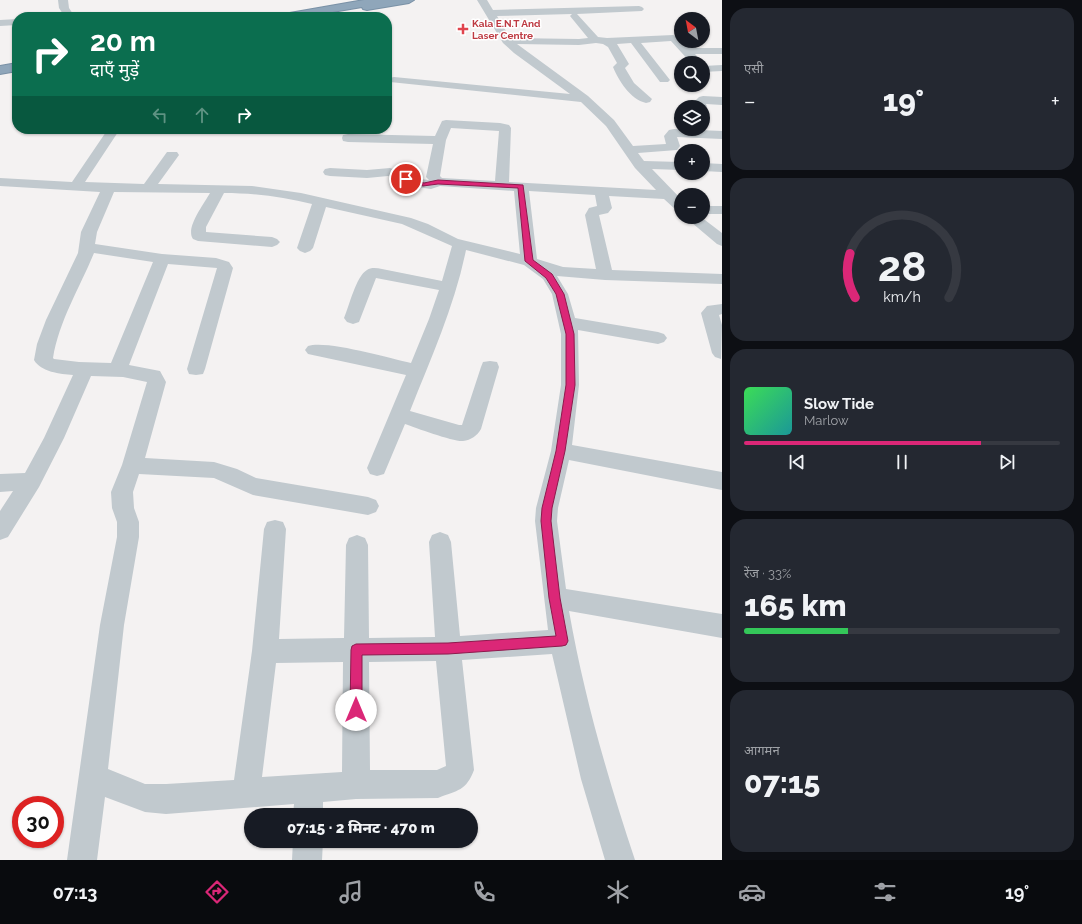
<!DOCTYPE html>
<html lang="hi">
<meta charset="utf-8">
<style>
:root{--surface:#171b24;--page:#242831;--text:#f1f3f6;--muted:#9ea1a6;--line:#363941;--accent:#db2777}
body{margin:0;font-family:Raleway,"Noto Sans Devanagari",sans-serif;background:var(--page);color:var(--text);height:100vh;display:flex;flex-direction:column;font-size:15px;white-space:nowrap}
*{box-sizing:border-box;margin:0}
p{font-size:13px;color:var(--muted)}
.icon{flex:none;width:22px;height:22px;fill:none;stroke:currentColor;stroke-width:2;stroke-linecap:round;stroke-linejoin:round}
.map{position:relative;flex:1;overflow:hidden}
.drawer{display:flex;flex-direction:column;gap:8px;padding:8px;background:#0d0f14;width:360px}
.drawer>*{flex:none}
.top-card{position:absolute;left:12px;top:12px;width:380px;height:122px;border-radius:16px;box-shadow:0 1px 3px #0004;background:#0b6e4f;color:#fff;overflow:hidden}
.needle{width:26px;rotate:328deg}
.buttons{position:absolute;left:674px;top:12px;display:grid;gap:8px}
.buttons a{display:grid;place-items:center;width:36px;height:36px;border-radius:50%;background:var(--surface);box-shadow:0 1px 3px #0004;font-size:20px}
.speed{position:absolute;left:12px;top:796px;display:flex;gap:8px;font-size:20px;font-weight:700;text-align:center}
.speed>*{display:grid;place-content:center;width:52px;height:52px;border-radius:50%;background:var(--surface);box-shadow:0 1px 3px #0004;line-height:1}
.speed .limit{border:6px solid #d22;background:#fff;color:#111}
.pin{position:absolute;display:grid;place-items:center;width:34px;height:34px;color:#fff;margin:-17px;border:2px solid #fff;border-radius:50%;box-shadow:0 1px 4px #0007}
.me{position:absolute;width:44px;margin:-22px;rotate:0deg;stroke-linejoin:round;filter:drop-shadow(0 0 3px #0008)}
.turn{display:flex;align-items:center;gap:14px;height:84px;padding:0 12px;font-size:18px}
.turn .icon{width:52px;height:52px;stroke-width:2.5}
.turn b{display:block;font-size:28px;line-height:34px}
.lanes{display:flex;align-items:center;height:38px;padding:0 12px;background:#0003;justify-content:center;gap:20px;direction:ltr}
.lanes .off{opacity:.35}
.big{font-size:30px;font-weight:800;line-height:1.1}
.drawer .tile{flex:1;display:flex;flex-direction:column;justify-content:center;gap:6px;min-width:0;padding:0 14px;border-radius:16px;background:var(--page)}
.drawer .dial{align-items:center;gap:0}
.dial svg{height:104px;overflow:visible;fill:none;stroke:var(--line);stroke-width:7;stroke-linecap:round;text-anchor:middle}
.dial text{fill:var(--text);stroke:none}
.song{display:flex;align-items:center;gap:12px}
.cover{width:48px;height:48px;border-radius:6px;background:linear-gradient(135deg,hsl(130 70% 55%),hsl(180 70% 35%))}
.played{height:4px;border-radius:2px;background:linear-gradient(90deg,var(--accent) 75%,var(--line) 75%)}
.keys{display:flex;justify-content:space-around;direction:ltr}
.heat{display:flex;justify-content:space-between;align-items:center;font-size:22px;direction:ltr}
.charge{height:6px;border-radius:3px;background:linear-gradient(90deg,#34c759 33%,var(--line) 0)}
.trip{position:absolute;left:244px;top:808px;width:234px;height:40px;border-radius:20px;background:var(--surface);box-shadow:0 1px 3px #0004;font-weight:800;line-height:40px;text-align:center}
.dock{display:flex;height:64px;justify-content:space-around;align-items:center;background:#090b0e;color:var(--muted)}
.dock .icon{width:28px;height:28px}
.dock .on{color:var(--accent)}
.dock b{font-size:18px;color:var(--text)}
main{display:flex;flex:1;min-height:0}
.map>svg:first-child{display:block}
</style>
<main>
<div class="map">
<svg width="722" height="860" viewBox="0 0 722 860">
<rect width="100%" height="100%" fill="#f4f2f2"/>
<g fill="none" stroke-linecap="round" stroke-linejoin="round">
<g stroke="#7a91a6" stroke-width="2">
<path id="highway" d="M364 0H414L409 3 367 10 363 9 362 7 303 17H279L284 14Z
M17 63V71L0 74V66Z"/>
</g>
<path fill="#c1c9ce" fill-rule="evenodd" d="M58 0H68L69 8 75 17H65L59 8Z
M477 0H487L493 10 639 6 642 7 644 9 642 11 577 14 598 37 607 38 673 35 681 38V41H684L690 48H722V54H695L703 63H691L671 41 641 43 670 80 668 82H660L631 43 617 44 629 64 625 68 634 83 652 99 650 102 646 103C630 99 619 81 613 67L617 63 608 47 603 44 596 43 579 45 517 44 588 96 614 120 633 146 666 144 664 136 669 130 674 129 722 131V139L677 137 680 146 677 150 638 153 644 161 681 162V170L652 169 681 199V211L676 210 664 199 609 196 612 208 608 213 599 215 612 270 722 274V284L605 280 557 276 568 294 575 318 658 332 664 334 667 338 664 342 658 344 578 330 579 385 572 445 722 472V490L569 460 558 508 557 521 566 589 722 614V638L569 611C584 696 608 779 635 860H605L581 779 552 654 462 660 474 770C466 791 458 790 438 798L356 799 323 802V815H293L294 804 166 814 145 812 105 797 97 860H67L100 625 117 537V522L112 508 111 492 122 465 147 382 123 377 91 376 64 438 39 487 8 537 0 540V511L13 491 0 492V474L25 473 44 438 73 375C60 374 41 372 34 360L37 344 46 320 78 253 81 232 100 192 0 186V178L72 182 108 129H120L85 182 144 184 167 152H177L179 155 158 184 252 186 301 193 411 218 428 224 458 239 520 254 514 191 440 186 431 189 417 187 388 176 367 178 330 176 325 175 323 172 325 169 330 168 367 170 390 168 420 179 429 180 426 177 433 144 348 142 343 141 342 138 343 135 348 134 435 136 442 121 446 120 500 123 509 125 511 128 509 182 656 190 635 168 606 126 581 102 390 82 388 80 390 78 394 77 570 94 514 53 503 43ZM572 14 570 16 588 38 579 39 510 38 497 16ZM451 128 499 131 495 181 442 178 440 176 446 140ZM529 191 595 195 597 206 589 208 585 215 596 269 563 267 537 259ZM114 192 210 193C204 204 185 228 193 239L198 241 272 247 277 245 280 242 277 239 272 237 206 232V227L224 193C253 193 283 197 312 204L297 248 300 251 305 253 310 251 313 248 326 207 402 224 452 246 442 281 382 269C377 268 371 267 367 270 356 276 349 307 344 318L347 322 353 324 359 322 376 278 439 290 429 319 411 363C388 358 327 340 308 346L305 350 308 354 406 375 367 468 370 474 377 476 384 474 405 424C416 428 454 442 463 441 471 440 477 436 481 429L499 367 497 362 490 361 483 362 481 367 462 425H459L410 411C431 358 455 305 466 250L524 265 543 279 552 294 561 334V385L551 451 536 508 535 521 548 630 460 636 451 542 448 535 440 532 432 535 429 542 435 637 369 638 368 545 365 538 357 535 349 538 346 545 344 638 279 639 286 529 283 522 275 520 267 522 264 529 252 651 234 780 166 784H145L108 769 124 625 139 537V522L134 508 133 492 139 474 214 478 253 495 368 515 376 512 379 506 376 500 368 497 256 478 237 469 214 462 145 458 166 382 160 371 129 365 168 264 217 268 187 369 189 374 196 375 203 374 205 369 233 268 229 262 216 258 162 254 95 244 97 232ZM94 253 153 262 111 363 79 362 54 359 53 358C59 321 80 287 94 253ZM436 661 446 766 437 770H370L369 662ZM343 662 342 772 262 777 276 663Z
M17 19V25L0 26V20Z
M722 65V71L703 72V66Z
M703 96 722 97V105L706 104 707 107 703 110V107H695L694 102 699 97Z
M703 163 722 164V172L703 171Z
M703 206H722V214H703Z
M685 217H701L722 233V246L717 244Z
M722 304V314L719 315 722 325 721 359 715 357 712 353 701 313 707 306Z
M293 841H323L322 860H292Z"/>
<use href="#highway" fill="#8fa6ba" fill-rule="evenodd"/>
</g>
<path fill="#db2777" stroke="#8e194d" d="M404 177 424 183 438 180 523 185 533 260 552 274 564 294 574 334 575 385 565 451 552 508 551 521 560 598 568 641 566 645 562 646 448 654 362 655V710L361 714 356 716 352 714 350 710 351 650 352 646 356 644 448 643 556 636 549 598 541 521 542 508 556 451 566 385V334L556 294 546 278 525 261 518 188 438 184 423 186 404 180Z"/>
<path fill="#e0444e" stroke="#fff" stroke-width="1.5" d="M461 23h4v4h4v4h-4v4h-4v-4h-4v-4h4z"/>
<g text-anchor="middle" stroke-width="3" stroke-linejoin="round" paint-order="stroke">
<g font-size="10" font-weight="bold" fill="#be3a42" stroke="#fff" text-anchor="start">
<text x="472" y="27">Kala E.N.T And<tspan x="472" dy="12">Laser Centre</tspan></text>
</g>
</g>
</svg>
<div class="buttons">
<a><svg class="needle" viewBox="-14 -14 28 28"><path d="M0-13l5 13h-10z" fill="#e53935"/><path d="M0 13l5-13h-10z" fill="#9ea1a6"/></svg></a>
<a><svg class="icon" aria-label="search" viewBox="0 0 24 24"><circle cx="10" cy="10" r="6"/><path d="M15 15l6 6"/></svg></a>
<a><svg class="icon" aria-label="layers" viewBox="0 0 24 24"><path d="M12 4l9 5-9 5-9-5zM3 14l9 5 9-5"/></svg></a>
<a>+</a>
<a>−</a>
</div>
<div class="speed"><div class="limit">30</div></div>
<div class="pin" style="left:406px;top:179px;background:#d93025"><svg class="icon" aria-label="arrive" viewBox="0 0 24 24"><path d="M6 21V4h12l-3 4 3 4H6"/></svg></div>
<svg class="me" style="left:356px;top:710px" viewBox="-20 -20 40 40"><circle r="19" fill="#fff"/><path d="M0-13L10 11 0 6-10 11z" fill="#db2777"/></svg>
<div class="trip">07:15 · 2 मिनट · 470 m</div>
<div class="top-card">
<div class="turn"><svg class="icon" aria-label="right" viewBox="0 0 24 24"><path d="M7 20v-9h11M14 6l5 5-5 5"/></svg><div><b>20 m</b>दाएँ मुड़ें</div></div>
<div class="lanes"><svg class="icon off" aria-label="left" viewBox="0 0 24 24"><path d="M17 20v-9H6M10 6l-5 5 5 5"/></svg><svg class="icon off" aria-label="ahead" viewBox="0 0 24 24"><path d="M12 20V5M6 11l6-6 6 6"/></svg><svg class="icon" aria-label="right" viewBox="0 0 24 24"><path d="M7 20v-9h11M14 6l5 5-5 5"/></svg></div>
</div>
</div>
<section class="drawer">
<div class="tile"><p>एसी</p>
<div class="heat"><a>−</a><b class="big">19°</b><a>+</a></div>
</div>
<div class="tile dial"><svg viewBox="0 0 100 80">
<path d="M14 69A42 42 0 1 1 86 69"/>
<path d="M14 69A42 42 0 0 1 10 35" stroke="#db2777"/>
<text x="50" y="56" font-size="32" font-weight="700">28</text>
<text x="50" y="72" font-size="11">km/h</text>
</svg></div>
<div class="tile">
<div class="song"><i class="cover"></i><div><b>Slow Tide</b><p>Marlow</p></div></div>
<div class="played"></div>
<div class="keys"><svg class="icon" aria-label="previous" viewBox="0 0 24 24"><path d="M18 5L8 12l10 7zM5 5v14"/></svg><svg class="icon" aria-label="pause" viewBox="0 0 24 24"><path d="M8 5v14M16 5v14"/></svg><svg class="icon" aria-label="next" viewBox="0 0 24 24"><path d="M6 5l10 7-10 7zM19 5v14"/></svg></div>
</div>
<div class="tile"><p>रेंज · 33%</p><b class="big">165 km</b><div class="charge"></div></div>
<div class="tile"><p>आगमन</p><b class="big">07:15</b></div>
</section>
</main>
<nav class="dock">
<b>07:13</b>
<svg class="icon on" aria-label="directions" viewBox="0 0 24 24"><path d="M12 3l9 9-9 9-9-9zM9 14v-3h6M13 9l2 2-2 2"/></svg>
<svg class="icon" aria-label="music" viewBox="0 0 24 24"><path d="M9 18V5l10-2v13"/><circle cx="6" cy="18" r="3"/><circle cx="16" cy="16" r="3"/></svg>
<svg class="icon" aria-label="phone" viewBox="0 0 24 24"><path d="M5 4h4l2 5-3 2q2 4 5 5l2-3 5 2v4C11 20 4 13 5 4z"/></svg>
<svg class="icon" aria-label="climate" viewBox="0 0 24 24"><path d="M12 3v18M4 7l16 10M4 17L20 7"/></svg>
<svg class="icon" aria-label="car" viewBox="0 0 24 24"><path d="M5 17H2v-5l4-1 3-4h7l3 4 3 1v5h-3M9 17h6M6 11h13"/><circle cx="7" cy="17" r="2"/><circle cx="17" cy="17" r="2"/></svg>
<svg class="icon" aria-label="filters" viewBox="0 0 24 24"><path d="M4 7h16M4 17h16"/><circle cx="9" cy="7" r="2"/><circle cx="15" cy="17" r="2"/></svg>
<b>19°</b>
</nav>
